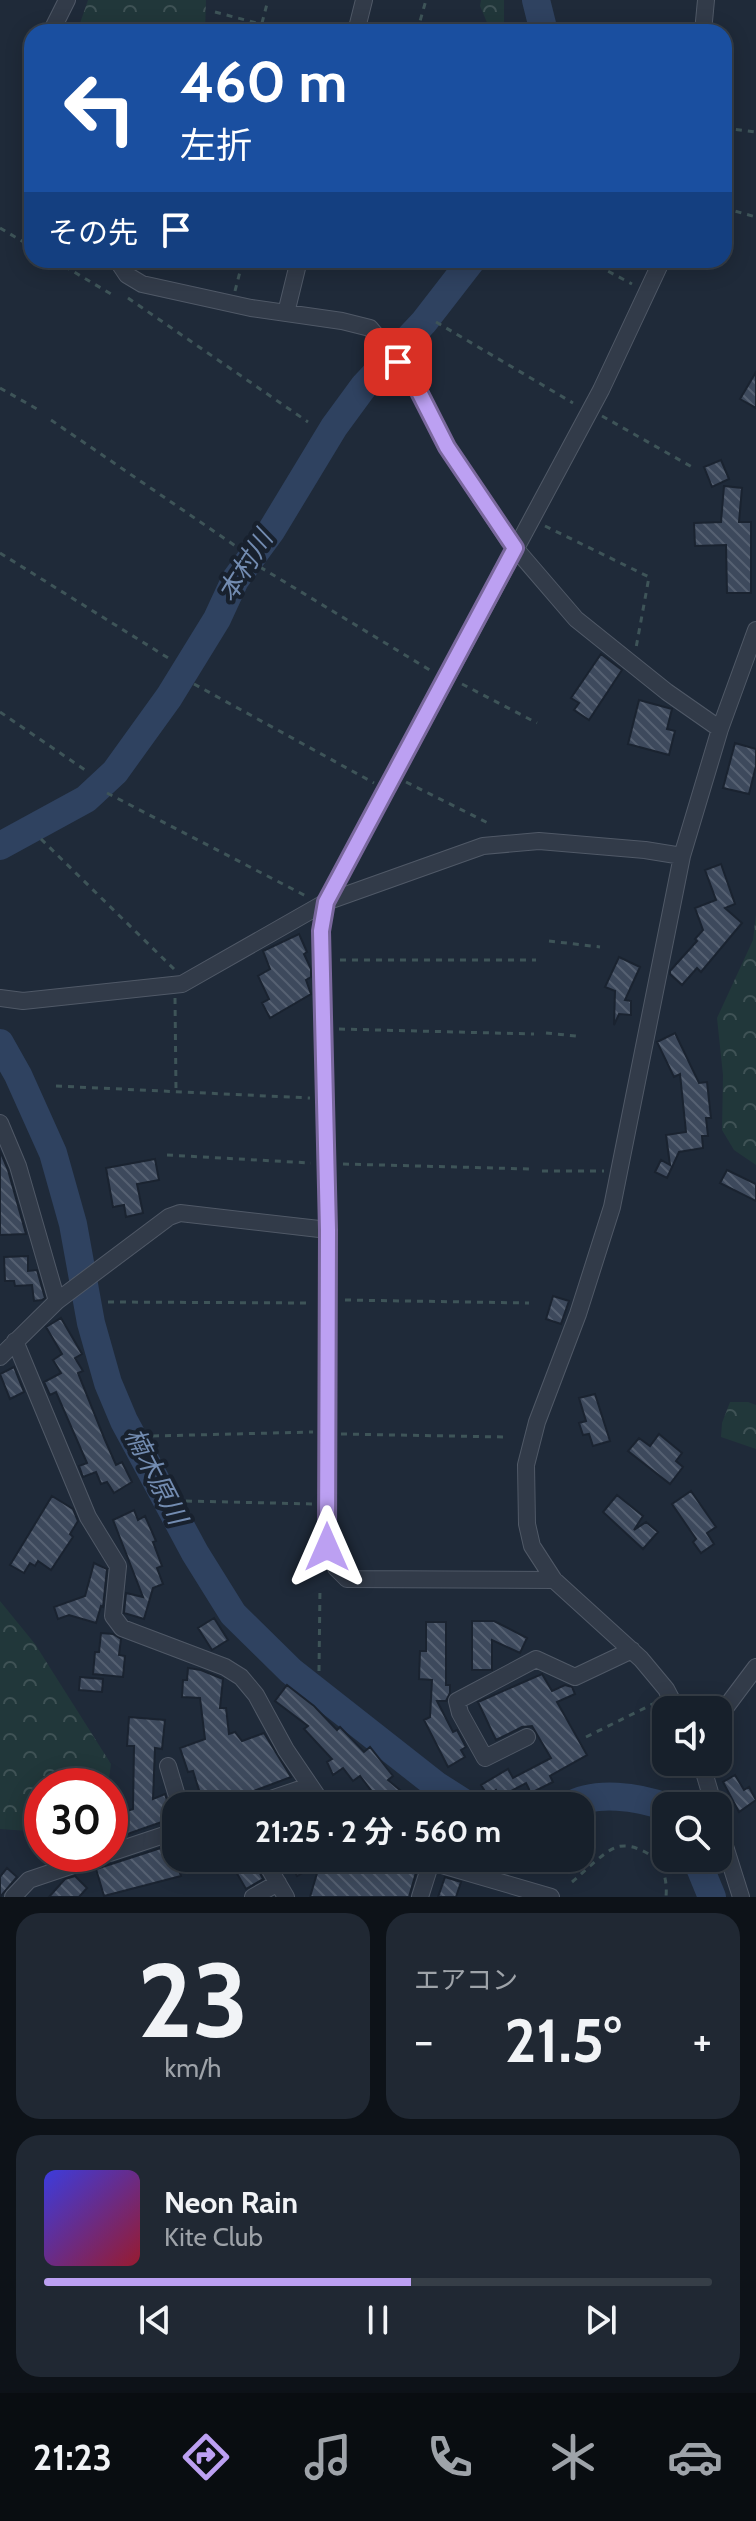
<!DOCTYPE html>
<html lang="ja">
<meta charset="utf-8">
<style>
:root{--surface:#17202b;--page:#202833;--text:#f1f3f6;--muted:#9ea3a9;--line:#363e47;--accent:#bca0f2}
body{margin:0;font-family:Cabin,"Noto Sans JP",sans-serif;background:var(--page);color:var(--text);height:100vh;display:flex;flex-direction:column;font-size:30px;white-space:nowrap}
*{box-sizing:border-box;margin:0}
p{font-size:26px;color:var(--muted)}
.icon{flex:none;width:44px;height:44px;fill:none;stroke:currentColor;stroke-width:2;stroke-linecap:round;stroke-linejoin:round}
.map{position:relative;height:1897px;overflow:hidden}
.side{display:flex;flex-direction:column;gap:16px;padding:16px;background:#0d1218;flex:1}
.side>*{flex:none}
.guide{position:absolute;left:24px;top:24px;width:708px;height:244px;border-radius:24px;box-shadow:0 4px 20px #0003,0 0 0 2px var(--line);background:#1a4fa0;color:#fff;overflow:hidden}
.tools{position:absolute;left:652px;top:1696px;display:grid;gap:16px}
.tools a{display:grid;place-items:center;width:80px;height:80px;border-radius:16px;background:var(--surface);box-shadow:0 4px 20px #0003,0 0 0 2px var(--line);font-size:40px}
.speed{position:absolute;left:24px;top:1768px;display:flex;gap:16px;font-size:40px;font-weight:700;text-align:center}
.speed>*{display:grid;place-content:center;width:104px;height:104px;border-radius:50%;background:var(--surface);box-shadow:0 4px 20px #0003,0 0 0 2px var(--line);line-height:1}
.speed .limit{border:12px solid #d22;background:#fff;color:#111}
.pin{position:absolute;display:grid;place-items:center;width:68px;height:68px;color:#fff;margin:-34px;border-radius:16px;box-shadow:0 4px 12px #0006}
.me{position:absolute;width:88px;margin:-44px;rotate:0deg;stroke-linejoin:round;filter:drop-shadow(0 0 6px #0008)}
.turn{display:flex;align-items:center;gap:28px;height:168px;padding:0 24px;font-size:36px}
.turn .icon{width:104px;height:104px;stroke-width:2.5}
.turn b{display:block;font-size:56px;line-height:68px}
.then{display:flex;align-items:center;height:76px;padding:0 24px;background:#0003;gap:16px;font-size:30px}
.big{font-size:60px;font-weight:700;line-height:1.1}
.side .widget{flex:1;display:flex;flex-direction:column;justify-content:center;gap:12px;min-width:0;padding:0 28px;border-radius:24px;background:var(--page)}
.side .dial{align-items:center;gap:0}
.dial b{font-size:104px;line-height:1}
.song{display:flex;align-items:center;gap:24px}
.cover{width:96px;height:96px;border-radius:12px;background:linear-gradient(135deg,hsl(240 70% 55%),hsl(350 70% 35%))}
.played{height:8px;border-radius:4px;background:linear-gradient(90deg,var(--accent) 55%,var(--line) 55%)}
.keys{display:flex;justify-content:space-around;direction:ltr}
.heat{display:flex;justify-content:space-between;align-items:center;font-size:44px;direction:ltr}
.side .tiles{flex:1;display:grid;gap:16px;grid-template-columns:1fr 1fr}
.widget:last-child{grid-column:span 2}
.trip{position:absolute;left:162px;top:1792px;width:432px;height:80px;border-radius:24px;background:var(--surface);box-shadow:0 4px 20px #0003,0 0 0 2px var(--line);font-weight:700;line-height:80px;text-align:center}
.tabs{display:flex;height:128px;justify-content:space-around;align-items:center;background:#090d11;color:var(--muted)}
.tabs .icon{width:56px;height:56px}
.tabs .active{color:var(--accent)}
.tabs b{font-size:36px;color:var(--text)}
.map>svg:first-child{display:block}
</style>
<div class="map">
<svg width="756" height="1897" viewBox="0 0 756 1897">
<defs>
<pattern id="forest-crowns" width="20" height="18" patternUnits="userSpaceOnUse" patternTransform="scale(2)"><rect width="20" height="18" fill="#21373a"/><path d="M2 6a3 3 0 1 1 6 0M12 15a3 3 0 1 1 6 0" fill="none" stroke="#3f5255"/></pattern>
<pattern id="building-back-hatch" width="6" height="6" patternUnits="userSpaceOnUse" patternTransform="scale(2)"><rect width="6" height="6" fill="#3d495c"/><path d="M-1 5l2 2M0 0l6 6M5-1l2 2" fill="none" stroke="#566172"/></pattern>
</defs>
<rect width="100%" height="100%" fill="#1f2a39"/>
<path fill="url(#forest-crowns)" d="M88 0H206L205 32H77Z
M481 0H504V27L499 32H491L480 6Z
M756 914V1165L734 1150 722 1130 723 1075 717 1018 753 940Z
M730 1402H748L756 1405V1449L721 1437 722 1423Z
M0 1601 35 1644 111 1764 108 1786H42V1832L0 1829Z"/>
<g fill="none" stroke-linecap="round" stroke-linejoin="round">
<path stroke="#2f4260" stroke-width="28" d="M536 0 544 32
M0 846 86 799 115 772 169 697 217 619 235 580 271 531 334 427 364 386 424 322 472 260
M0 1043 18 1075 53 1153 73 1224 91 1323 108 1383 124 1421 195 1553 233 1614 291 1671 436 1785 469 1806
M569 1806C595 1790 639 1797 666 1807
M696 1858 712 1897"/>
</g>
<path fill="url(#building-back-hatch)" stroke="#1a2330" stroke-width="2" d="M756 372V408L740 399Z
M721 460 729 479 712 487 704 467Z
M724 486 742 488 739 522H751V593H727L726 545 695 546 694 523 721 522Z
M601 654 622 670 589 720 574 710 579 703 571 698Z
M639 700 672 709 667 729 675 731 669 755 628 744Z
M735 743 756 749V766L749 794 723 788Z
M721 864 735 904 725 908 742 923 701 972 697 968 682 985 670 974V971L697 941 695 939 703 930 695 908 716 900 705 870Z
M299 934 307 952 304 954 311 969V977L306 980 311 994 270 1018 262 1003 269 999 258 976 270 969 263 951Z
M619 957 640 967 625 1000 631 1001V1015L619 1014 614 1025 615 991 605 987Z
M675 1033 699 1083 707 1082 711 1118H706L708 1136H702L703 1148 679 1152 667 1178 655 1172 661 1160 670 1165 666 1135 686 1132 680 1074 674 1077 657 1042Z
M0 1151 8 1170 26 1234 0 1235Z
M155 1159 159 1180 137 1184 143 1213 126 1217 124 1205 113 1207 106 1168Z
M727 1170 756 1184V1201L720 1183Z
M28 1256V1271L37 1270 45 1298 42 1300 34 1301 32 1285 15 1286 14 1281H5L4 1257Z
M553 1296 569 1301 561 1324 546 1319Z
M61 1318 82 1354 75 1358 83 1371 78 1373 105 1440 116 1465 122 1462 132 1482 114 1493 107 1482 101 1484 96 1472 83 1477 79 1466 87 1463 56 1392 50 1395 44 1382 61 1373 53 1360 62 1354 46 1327Z
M14 1367 24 1392 10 1399 0 1374Z
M595 1394 610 1441 593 1446 589 1434 583 1435 579 1423 586 1421 579 1398Z
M659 1434 682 1453 676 1461 683 1467 670 1484 628 1451 639 1438 650 1446Z
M691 1491 716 1527 707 1533 714 1544 701 1553 693 1542 696 1539 672 1504Z
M617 1495 643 1516 634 1530 646 1522 658 1532 643 1549 603 1512Z
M52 1496 73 1509 78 1521 70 1534 73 1537 51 1570 38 1561 35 1566 30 1563 24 1573 10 1565Z
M134 1510 138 1520 145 1516 156 1541 153 1542 162 1566 157 1568 163 1584 153 1588 144 1619 124 1613 126 1593 143 1597 113 1520Z
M94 1563 107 1569 103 1607 101 1606 96 1623 69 1615 58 1619 54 1607 85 1596Z
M214 1618 228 1640 212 1650 198 1628Z
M472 1621H494L527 1638 520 1653 492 1640V1670H472Z
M426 1622H446V1685H450V1693L446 1701H437L453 1732 457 1730 466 1747 461 1750 465 1757 448 1767 424 1720 430 1717 432 1680 419 1679 420 1651H426Z
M101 1633 113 1634 121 1639 119 1655 125 1656 123 1677 93 1674 95 1652H99Z
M188 1668 201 1670 223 1679 220 1708H226L229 1734 235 1732 242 1741 264 1733 291 1777 214 1806H204L193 1771 188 1772 180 1748 205 1739 200 1698 182 1697 183 1680H187Z
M542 1674 552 1691 565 1685 572 1687 575 1694 557 1702 587 1755 550 1776 553 1782 531 1793 526 1783 500 1797 496 1790 488 1796 481 1785 508 1769 513 1778 551 1758 532 1726 522 1727 496 1740 478 1702Z
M80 1677 103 1679 102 1692 79 1690Z
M287 1685 314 1706 337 1730 340 1727 364 1752 370 1747 393 1776 388 1780 419 1806H383L360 1776 353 1781 343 1768 333 1775 327 1762 332 1759 304 1729 308 1726 275 1701Z
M129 1717 165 1720 162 1749 155 1748 153 1799 165 1794 170 1810 176 1817 119 1837 112 1816 133 1809 134 1746H127Z
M735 1775 744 1790 749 1787 756 1800 739 1812 723 1782Z
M173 1844 176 1858H219V1862L180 1873 181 1876 104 1896 96 1869Z
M228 1858H252L263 1879 246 1889Z
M288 1858H386L409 1864 417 1869 409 1897H310L320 1863 297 1876Z
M7 1868 17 1877 0 1897V1877Z
M75 1876 87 1888 79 1897H49L65 1879Z
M445 1877 461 1882 456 1897H438Z"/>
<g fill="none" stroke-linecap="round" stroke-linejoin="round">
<g stroke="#505967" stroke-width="18">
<path id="minor" d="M51 32 67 0
M356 32 364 0
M703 32 706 0
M117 260 127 275 142 284 251 308 342 321 370 328 413 380 447 447 509 541 576 619 667 692 720 729
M286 313 299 260
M0 998 23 1001 182 984 326 902 483 846 539 841 645 850 682 856
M0 1123 18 1166 57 1301
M15 1341 88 1517 118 1566 113 1616 122 1628 225 1667 241 1677 256 1695 286 1750 324 1806
M0 1357 57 1301 169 1217 180 1213 328 1230
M554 1580 347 1579 336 1568 327 1547 328 1230 321 931 326 902 601 390 662 260
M677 1710 666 1689 641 1659 554 1580 532 1546 527 1524 526 1465 537 1422 578 1314 612 1207 682 856 720 729 756 630
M718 1713 726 1707 756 1667
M527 1737 485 1758 460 1713 457 1701 536 1659 575 1677 632 1650
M701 1762 714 1806
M168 1766 180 1806
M250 1806 309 1786
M718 1824 741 1897
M110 1853 176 1831
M263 1858 286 1897
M418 1858 551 1897
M13 1897 29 1880 106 1854
M253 1897 278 1883
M420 1897 431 1862"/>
</g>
<path stroke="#3e5458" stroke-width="3" stroke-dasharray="6 6" stroke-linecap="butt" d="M215 12 291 32
M262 23 268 0
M417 32 426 0
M724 128 756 132
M724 208 756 217
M0 228 32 247
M54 260 111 294
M587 260 632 284
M235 291 243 260
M128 298 308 422
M436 322 573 403
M0 388 37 409
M602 416 692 467
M51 420 237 547
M545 526 649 577 636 648
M0 553 173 661
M260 567 433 672
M194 684 374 783
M462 684 537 723
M0 712 85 770
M406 782 488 823
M107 793 306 896
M41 839 176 971
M549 941 600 947
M340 960H536
M175 998 176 1091
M339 1029 534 1034
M546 1033 576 1036
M56 1086 310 1098
M167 1155 311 1163
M343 1164 531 1169
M542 1171H604
M345 1300 529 1303
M108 1302 312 1303
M341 1434 505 1437
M153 1436 313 1432
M186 1501 314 1504
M319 1671 320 1587
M586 1737 657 1702
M651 1853 666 1840
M572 1882C583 1873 604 1851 617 1847 623 1845 631 1846 636 1848 660 1856 668 1874 666 1897"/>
<use href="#minor" stroke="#323b49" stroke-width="16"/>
</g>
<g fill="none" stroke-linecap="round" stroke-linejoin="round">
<g stroke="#7a689d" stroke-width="20">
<path id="route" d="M327 1547 328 1230 321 931 326 902 515 548 447 447 413 380 398 362"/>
</g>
<use href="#route" stroke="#bca0f2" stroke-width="14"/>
</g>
<g text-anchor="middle" stroke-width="8" stroke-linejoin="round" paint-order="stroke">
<g font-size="26" font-style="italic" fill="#738cb1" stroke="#18212e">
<text transform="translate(245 566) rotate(-58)" y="9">本村川</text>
<text transform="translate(156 1476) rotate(63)" y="9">楠木原川</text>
</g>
</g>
</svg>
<div class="tools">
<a><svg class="icon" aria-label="sound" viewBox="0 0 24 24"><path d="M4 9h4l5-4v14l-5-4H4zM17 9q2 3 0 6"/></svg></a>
<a><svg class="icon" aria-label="search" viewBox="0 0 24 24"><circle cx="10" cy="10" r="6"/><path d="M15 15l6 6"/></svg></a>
</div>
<div class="speed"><div class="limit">30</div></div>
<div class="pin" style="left:398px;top:362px;background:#d93025"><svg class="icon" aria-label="arrive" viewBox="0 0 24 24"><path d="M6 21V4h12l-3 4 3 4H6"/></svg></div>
<svg class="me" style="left:327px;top:1547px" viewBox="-20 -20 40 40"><path d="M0-17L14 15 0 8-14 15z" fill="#bca0f2" stroke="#fff" stroke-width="4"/></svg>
<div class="trip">21:25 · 2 分 · 560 m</div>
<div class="guide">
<div class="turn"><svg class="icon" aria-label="left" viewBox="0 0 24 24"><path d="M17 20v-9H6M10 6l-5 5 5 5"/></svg><div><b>460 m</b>左折</div></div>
<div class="then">その先<svg class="icon" aria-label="arrive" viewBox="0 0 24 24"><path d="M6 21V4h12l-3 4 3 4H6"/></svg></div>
</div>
</div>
<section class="side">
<div class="tiles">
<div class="widget dial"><b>23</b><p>km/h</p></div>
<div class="widget"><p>エアコン</p>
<div class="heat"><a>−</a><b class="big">21.5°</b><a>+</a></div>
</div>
<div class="widget">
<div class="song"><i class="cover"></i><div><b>Neon Rain</b><p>Kite Club</p></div></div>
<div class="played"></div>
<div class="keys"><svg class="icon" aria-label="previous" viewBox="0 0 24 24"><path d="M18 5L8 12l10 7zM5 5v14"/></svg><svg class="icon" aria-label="pause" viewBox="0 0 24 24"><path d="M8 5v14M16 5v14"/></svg><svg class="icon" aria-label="next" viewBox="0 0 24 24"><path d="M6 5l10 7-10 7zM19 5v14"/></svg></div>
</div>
</div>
</section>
<nav class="tabs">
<b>21:23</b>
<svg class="icon active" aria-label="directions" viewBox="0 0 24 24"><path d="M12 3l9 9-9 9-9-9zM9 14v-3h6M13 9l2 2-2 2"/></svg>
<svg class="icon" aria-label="music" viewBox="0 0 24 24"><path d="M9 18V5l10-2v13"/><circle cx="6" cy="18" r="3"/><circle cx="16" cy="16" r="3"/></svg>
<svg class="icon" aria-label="phone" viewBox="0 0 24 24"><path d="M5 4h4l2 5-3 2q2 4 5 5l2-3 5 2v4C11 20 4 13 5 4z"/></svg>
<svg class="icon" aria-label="climate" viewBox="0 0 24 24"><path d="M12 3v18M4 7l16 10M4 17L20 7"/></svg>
<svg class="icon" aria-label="car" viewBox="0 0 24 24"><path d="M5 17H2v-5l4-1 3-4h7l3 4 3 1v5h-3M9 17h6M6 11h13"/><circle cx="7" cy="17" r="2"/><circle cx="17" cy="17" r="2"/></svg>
</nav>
